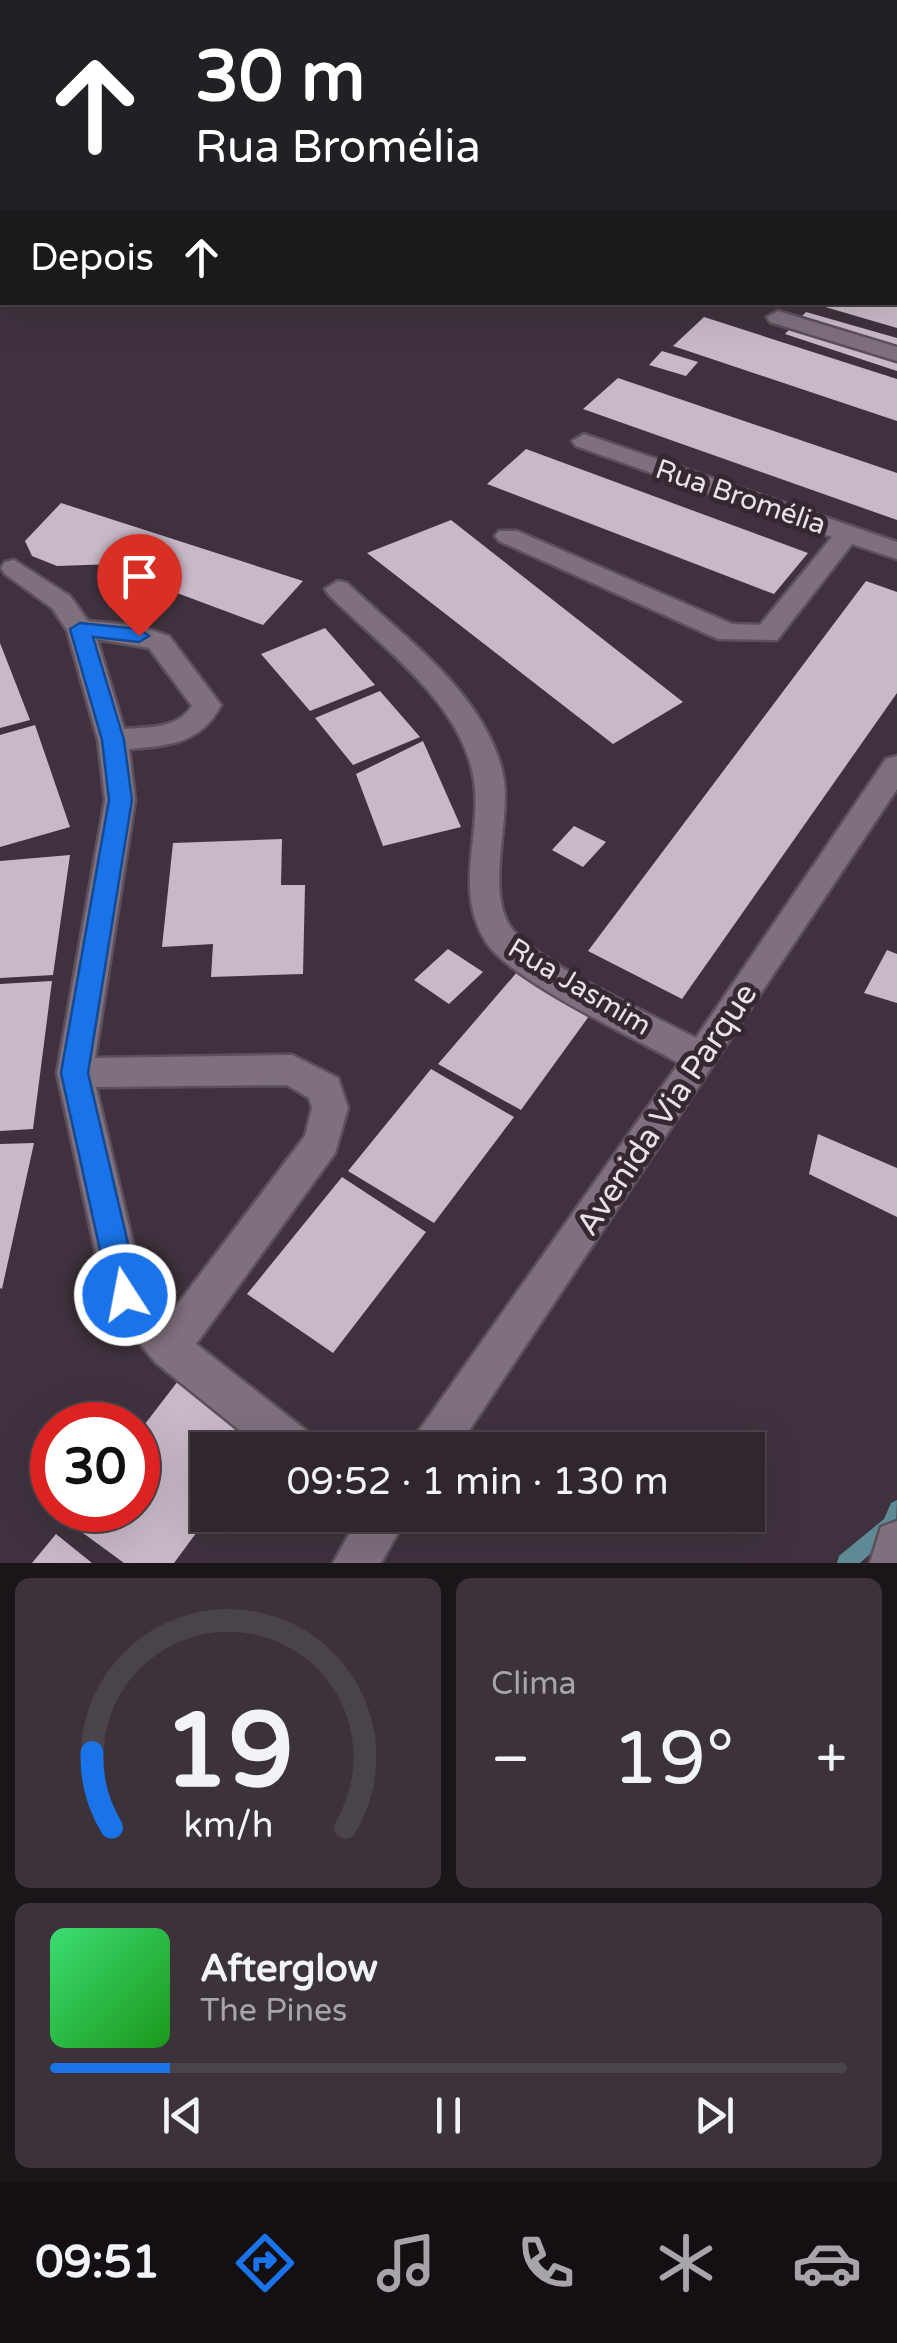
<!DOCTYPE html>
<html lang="pt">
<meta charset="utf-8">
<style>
:root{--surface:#2f262e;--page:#3b323a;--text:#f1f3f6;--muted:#a7a5aa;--line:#4a434a;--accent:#1a73e8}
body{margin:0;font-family:"Varela Round",sans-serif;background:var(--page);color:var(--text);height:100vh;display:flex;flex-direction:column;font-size:38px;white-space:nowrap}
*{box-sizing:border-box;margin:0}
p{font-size:32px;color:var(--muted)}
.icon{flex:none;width:55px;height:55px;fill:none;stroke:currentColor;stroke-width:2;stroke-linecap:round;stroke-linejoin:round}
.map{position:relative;height:1563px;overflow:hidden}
.details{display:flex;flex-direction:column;gap:15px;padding:15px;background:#1a1519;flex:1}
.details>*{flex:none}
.hud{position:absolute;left:0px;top:0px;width:898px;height:305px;box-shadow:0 10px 40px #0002,0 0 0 2px var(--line);background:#202124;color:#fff;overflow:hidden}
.speed{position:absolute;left:30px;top:1402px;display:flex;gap:20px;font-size:50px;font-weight:700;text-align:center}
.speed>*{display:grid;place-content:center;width:130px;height:130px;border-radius:50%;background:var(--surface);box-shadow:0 10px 40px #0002,0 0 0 2px var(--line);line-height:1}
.speed .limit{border:15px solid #d22;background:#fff;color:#111}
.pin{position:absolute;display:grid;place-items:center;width:85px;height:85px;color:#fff;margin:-102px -42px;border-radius:50% 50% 50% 0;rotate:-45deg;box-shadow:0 0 10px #0007}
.pin .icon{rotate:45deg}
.me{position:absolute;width:110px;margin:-55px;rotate:349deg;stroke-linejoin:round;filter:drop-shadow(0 0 8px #0008)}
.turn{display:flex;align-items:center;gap:35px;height:210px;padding:0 30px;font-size:45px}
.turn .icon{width:130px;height:130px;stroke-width:2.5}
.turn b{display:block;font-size:70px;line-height:85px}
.then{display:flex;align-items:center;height:95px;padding:0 30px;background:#0003;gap:20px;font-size:38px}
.big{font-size:75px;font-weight:600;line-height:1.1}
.details .card{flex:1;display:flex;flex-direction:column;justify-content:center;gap:15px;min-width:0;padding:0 35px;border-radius:15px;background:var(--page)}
.details .dial{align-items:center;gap:0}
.dial svg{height:260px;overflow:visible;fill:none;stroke:var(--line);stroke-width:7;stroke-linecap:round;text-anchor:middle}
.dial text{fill:var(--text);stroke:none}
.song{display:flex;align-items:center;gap:30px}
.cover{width:120px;height:120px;border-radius:15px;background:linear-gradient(135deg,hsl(140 70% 55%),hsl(120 70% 35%))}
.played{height:10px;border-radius:5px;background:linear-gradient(90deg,var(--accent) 15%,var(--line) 15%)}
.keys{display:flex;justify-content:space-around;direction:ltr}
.heat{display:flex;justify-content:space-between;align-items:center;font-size:55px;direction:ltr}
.details .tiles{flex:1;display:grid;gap:15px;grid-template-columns:1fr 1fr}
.card:last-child{grid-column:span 2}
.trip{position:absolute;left:190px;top:1432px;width:575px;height:100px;border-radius:0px;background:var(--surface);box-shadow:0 10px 40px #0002,0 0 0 2px var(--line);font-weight:600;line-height:100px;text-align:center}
.tab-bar{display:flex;height:160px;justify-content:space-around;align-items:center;background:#130f12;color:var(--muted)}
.tab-bar .icon{width:70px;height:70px}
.tab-bar .on{color:var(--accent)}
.tab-bar b{font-size:45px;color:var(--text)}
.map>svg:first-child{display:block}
</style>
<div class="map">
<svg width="897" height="1563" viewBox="0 0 897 1563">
<rect width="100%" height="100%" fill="#3f323e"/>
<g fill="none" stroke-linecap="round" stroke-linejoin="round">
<path fill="#5e8a96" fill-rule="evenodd" d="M897 1500 896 1531 860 1563H837L839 1556 884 1519 891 1503Z"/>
</g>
<path fill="#c9b9c7" d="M815 302H897V328L815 304Z
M806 312 897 338V371L785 334Z
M704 317 897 379V421L673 346Z
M662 351 698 362 686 376 649 365Z
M618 378 897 473V520L583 409Z
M526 449 808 553 774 594 487 484Z
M61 503 303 581 263 625 177 593 105 584 114 564 57 566 32 556 25 541Z
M451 520 683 702 613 744 367 553Z
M866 581 897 592V693L682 999 588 951Z
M325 628 375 685 310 711 261 654Z
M0 643 30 720 0 728Z
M380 691 420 737 353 765 315 718Z
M35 725 70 827 0 847V735Z
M423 741 461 827 383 846 356 774Z
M574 826 606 842 583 867 552 850Z
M282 839 281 885H305L303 974 211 977 213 944 162 947 173 843Z
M70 855 53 975 0 978V861Z
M448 949 483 972 449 1004 414 980Z
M887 950 897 954V1003L864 993Z
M518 971 592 1012 521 1110 438 1064Z
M52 981 33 1129 0 1131V984Z
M431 1069 514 1117 434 1223 348 1171Z
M818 1134 897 1168V1217L809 1174Z
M34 1143 2 1289 0 1288V1144Z
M342 1177 426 1232 333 1353 247 1294Z
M178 1381 263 1440 256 1450H208V1517L174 1563H124L68 1522 77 1510H138V1433Z
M56 1534 92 1563H32Z"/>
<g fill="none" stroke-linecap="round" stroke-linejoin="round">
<g stroke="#5c515b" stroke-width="5">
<path id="street" d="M895 231H897V243H895Z
M895 268H897V281H895Z
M778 311 897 347V361L770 322 767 317Z
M584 434 897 542V559L852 544 777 640 718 639 499 541 495 536 499 531H517L732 624 760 625 832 537 576 446 572 441Z
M14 560 70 596 88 621 139 626 169 636 221 705C202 743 168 746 129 749L135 800 95 1058 292 1055 338 1078 348 1108 335 1153 196 1344 312 1435 318 1450H264L155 1362 111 1308 105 1295 57 1073 105 800 98 740 67 630 52 608 5 574 1 568 5 562ZM97 639 149 648 192 706C177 729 150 727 124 729ZM287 1085 309 1098 312 1108 305 1136 168 1317 143 1286 96 1087Z
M338 581 347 583C403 637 482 691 502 770 514 816 483 890 512 929 538 963 654 1016 696 1038L886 759 897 756V789L456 1450H410L416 1435 679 1063C635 1038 510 980 486 942 451 887 486 828 472 770 455 697 379 645 329 595L325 589Z
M360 1515H408L381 1563H333Z
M897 1521V1563H870L881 1527Z"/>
</g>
<g stroke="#5c515b" stroke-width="35">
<path id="secondary" d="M315 2 330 0
M421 2 440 0
M0 98 2 97
M0 124 2 123"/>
</g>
<use href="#street" fill="#7f707d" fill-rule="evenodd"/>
<use href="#secondary" stroke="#7f707d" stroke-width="30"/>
</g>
<path fill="#1a73e8" stroke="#114b97" stroke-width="2.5" d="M80 623 139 629 149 636 139 642 93 637 124 740 132 800 88 1073 140 1295 136 1305 125 1309 114 1305 110 1295 61 1073 109 800 102 740 70 629Z"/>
<g text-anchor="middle" stroke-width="10" stroke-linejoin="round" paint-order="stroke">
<g font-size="28" fill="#e9e0e8" stroke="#352833">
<text transform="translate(741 496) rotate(19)" y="10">Rua Bromélia</text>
<text transform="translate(580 986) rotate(31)" y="10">Rua Jasmim</text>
</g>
<g font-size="32" fill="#e9e0e8" stroke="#352833">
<text transform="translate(666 1109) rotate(-56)" y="11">Avenida Via Parque</text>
</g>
</g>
</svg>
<div class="speed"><div class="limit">30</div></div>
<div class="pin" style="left:139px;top:636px;background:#d93025"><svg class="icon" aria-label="arrive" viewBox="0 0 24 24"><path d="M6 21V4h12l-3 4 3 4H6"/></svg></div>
<svg class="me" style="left:125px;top:1295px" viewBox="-20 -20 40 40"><circle r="17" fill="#1a73e8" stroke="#fff" stroke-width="3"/><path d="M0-11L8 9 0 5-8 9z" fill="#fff"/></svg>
<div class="trip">09:52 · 1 min · 130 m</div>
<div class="hud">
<div class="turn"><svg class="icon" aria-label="ahead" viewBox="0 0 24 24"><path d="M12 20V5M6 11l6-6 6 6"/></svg><div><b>30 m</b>Rua Bromélia</div></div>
<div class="then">Depois<svg class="icon" aria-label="ahead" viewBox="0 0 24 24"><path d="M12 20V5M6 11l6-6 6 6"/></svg></div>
</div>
</div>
<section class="details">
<div class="tiles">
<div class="card dial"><svg viewBox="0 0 100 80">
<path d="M14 69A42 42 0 1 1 86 69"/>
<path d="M14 69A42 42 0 0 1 8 46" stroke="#1a73e8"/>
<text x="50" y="56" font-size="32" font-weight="700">19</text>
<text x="50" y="72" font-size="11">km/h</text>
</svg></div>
<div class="card"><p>Clima</p>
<div class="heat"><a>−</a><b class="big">19°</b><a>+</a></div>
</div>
<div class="card">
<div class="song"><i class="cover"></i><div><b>Afterglow</b><p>The Pines</p></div></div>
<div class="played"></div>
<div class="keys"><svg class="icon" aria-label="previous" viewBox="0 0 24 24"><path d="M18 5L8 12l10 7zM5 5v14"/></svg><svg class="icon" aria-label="pause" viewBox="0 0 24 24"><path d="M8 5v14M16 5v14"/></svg><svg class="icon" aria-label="next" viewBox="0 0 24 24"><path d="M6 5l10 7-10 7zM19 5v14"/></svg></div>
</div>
</div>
</section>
<nav class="tab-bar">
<b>09:51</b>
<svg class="icon on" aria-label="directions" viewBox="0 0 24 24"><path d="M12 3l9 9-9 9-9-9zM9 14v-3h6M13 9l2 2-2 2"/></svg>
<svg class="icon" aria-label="music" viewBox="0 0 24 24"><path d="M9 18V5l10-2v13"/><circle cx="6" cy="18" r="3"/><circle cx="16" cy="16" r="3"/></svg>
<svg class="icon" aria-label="phone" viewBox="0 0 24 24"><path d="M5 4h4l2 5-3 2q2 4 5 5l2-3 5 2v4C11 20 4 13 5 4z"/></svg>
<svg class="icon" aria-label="climate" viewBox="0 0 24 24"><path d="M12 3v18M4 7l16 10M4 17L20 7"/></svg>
<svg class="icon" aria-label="car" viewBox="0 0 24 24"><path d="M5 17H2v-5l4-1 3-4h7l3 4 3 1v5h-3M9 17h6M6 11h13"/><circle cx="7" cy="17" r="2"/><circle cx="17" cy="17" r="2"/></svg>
</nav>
